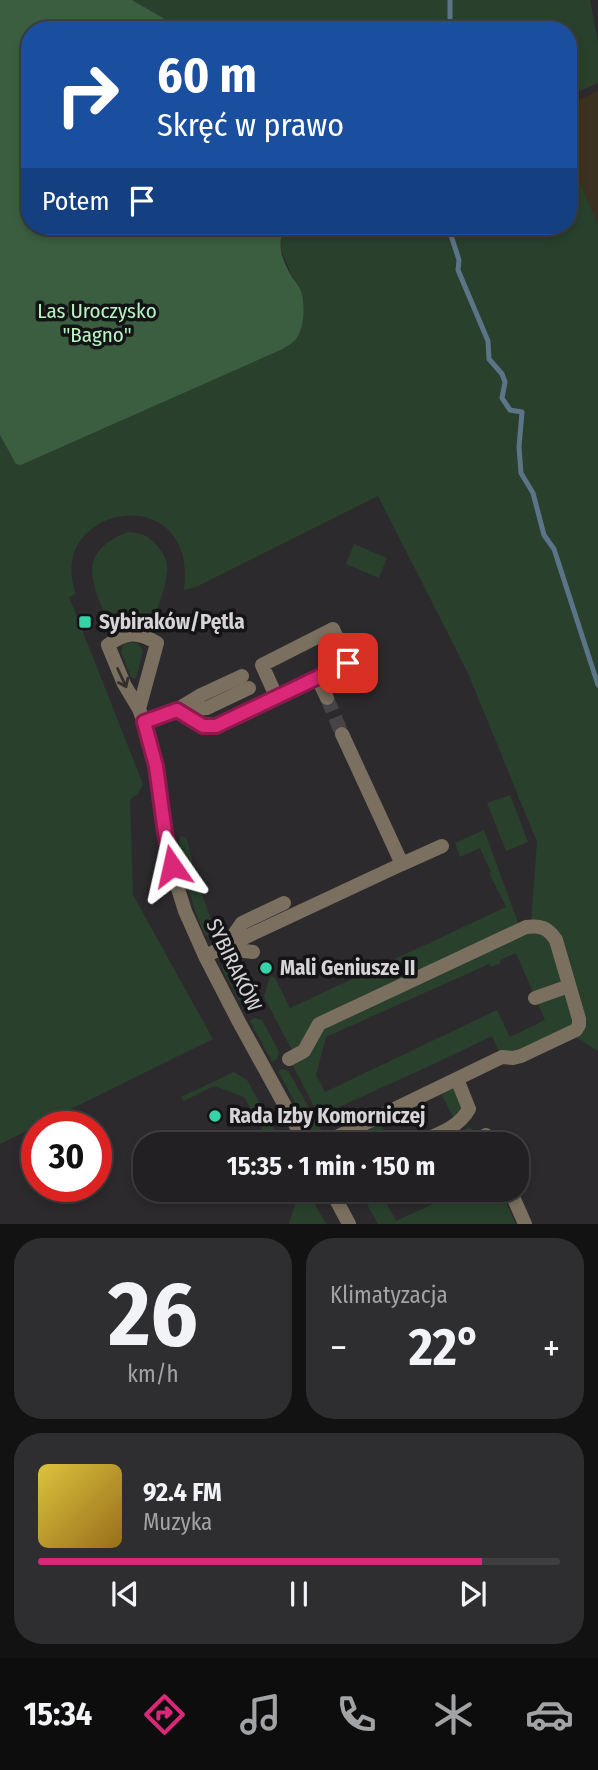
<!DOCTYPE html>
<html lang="pl">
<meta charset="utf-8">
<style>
:root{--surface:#222022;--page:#2e2d2f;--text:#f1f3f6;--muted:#a2a3a5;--line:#3f3e40;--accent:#db2777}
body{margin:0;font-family:"Fira Sans Condensed",sans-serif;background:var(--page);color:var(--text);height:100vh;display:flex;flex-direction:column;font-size:26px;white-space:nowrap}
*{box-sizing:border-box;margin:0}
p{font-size:23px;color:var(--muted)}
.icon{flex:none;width:38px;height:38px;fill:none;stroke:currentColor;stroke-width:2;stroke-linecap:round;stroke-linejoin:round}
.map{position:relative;height:1224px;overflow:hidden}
.side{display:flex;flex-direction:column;gap:14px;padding:14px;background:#131213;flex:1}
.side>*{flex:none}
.banner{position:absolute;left:21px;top:21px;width:556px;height:214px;border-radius:28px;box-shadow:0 4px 10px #0003,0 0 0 2px var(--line);background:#1a4fa0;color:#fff;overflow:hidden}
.speed{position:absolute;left:21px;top:1111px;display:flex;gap:14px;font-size:35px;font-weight:700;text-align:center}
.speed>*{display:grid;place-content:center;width:91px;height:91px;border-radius:50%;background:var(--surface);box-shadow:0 4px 10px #0003,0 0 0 2px var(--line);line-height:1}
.speed .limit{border:10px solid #d22;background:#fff;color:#111}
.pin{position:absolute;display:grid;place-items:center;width:60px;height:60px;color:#fff;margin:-30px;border-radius:14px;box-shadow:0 4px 10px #0006}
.me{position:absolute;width:77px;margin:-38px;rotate:349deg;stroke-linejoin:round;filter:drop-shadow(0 0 5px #0008)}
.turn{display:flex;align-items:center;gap:24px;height:147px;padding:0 21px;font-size:32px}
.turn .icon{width:91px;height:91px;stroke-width:2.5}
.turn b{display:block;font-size:49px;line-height:60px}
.then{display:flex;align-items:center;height:66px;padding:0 21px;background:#0003;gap:14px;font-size:26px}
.big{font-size:52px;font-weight:700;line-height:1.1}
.side .widget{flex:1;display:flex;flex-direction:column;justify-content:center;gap:10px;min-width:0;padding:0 24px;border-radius:28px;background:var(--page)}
.side .dial{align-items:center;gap:0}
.dial b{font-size:91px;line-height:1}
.song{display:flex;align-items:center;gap:21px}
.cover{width:84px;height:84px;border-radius:10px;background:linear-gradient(135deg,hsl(50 70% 55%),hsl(40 70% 35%))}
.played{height:7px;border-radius:4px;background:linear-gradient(90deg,var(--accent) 85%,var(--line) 85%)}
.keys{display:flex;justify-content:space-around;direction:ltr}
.heat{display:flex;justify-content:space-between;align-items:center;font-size:38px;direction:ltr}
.side .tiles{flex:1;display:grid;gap:14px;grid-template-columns:1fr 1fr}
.widget:last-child{grid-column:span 2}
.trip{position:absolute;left:133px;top:1132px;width:396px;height:70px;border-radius:28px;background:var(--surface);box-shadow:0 4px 10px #0003,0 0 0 2px var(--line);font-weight:700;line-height:70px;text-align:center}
.menu{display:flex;height:112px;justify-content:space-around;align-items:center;background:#0e0d0e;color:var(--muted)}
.menu .icon{width:49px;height:49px}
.menu .current{color:var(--accent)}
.menu b{font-size:32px;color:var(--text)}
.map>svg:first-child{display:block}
</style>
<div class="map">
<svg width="598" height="1224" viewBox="0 0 598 1224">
<rect width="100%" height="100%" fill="#2d2a2e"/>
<path fill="#3b3121" d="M598 91V224L569 158V105Z"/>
<path fill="#29402d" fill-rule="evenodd" d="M132 0H590L598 42V83L569 96V30H184Z
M569 158 598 224V1051L570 1034 502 1058 492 1036 436 1063 319 1116 292 1064 319 1024 531 922 537 842 468 673 378 496 196 587 184 590C199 477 43 504 76 594L69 597 143 784 138 794 130 799 133 895 213 1039 0 1144V435L21 465 283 349 296 339 301 290 291 274 279 245 282 232 286 226H569ZM516 953 545 1020 510 1037 497 1010 325 1092 316 1075 326 1037 489 964 491 967 501 963 500 960Z
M128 532C134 533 140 533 144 535 155 541 166 554 167 566 168 583 155 615 150 632 137 625 127 626 113 633 96 591 70 554 128 532Z
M354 544 387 558 379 578 346 564Z
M128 642 137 643 143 650 136 678 134 679 131 677 121 652 123 645Z
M510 795 528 842 506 851 487 803Z
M484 830 519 925 314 1021 300 1049 293 1052 264 997 270 976 275 978 290 1008 506 907 489 873 491 872 480 848 460 857 455 843Z
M183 836 187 840C196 875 205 908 220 941 213 941 209 940 205 934 196 920 176 852 180 837Z
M227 957 252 1002 249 1009 245 1011 223 971 222 966Z
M254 1018 262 1020 279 1052 277 1059 272 1062 250 1021Z
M282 1069 288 1070 325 1137 320 1138 311 1132 278 1071Z
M234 1072 247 1080 282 1144H269L245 1098 242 1096 214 1086 184 1101 181 1097Z
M456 1079 469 1109 457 1125 438 1087Z
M377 1117 391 1144H367L358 1126Z
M470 1127 474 1133 448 1144H432Z
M293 1190H307L326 1224H289L295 1204 299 1202Z
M359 1190H387L392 1202 387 1204 396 1221 463 1190H500L516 1224H378Z"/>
<path fill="#3b5e41" d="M0 0H132L184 30H30V226H286C275 243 282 260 292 277 295 281 299 286 301 291 305 304 305 327 296 339 293 343 287 346 283 349L21 465 16 464 0 435Z"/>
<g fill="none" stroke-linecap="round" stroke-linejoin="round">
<path stroke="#5c7488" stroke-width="5" d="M450 0V30
M448 226 459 260 458 270 488 341 489 359 502 374 505 382 502 398 510 410 522 412 519 447 521 473 533 493 544 535 554 549 598 685"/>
<path stroke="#464447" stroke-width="14" stroke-dasharray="14 7" stroke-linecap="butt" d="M327 698 342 734"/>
<path stroke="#7b7060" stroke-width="14" d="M317 677 327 698
M139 709 157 643C137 631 126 632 108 645L124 684 139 709 144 722 156 766 165 833 171 866 185 911 205 956 239 1022 306 1144
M178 709 201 695 242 676
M176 710 203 726H216L348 663 333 629 262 665 276 696
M144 722 176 710 207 708 249 688
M402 864 442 846
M234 943 235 933 242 923 284 903
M234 943 244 951 253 952
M205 956 402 864 342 734
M535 998 569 986
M289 1059 304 1051 319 1024 526 927C541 925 548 928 556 940L579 1019V1025L576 1030 521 1056 513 1058 502 1057 322 1144
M358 1126 367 1144
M486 1135 490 1144
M415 1144C435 1135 458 1129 469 1109L457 1079
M331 1190 349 1224
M510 1190 525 1224"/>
</g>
<defs><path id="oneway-shaft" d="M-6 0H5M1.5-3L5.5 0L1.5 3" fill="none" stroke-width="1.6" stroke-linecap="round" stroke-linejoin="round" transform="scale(1.75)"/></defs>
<use stroke="#332f2c" href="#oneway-shaft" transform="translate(122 678) rotate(65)"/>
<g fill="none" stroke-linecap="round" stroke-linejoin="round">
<g stroke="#8e194d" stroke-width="18">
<path id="route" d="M172 866 165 833 156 766 144 722 177 710 203 726H216L348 663"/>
</g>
<use href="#route" stroke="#db2777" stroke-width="12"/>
</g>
<g fill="#34d4a8" stroke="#141315" stroke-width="2.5">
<rect x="78" y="615" width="14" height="14" rx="3.5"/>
<circle cx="266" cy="968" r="7"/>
<circle cx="215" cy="1116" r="7"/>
</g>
<g text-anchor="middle" stroke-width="7" stroke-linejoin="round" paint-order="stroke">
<g font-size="21" fill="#b8f4c2" stroke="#141315">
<text x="97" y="318">Las Uroczysko<tspan x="97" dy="24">"Bagno"</tspan></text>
</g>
<g font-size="21" font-weight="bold" fill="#d6d4d7" stroke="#141315" text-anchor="start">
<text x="99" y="629">Sybiraków/Pętla</text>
<text x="280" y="975">Mali Geniusze II</text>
<text x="229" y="1123">Rada Izby Komorniczej</text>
</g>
<g font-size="21" fill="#d6d4d7" stroke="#141315">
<text transform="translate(234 965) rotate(64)" y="7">SYBIRAKÓW</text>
</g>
</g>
</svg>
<div class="speed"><div class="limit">30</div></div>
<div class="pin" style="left:348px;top:663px;background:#d93025"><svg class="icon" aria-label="arrive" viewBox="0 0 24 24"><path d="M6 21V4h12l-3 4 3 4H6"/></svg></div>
<svg class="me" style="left:172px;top:866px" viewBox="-20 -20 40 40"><path d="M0-17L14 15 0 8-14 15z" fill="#db2777" stroke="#fff" stroke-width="4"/></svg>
<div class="trip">15:35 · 1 min · 150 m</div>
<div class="banner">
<div class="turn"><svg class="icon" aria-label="right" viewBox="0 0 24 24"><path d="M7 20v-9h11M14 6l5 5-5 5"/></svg><div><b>60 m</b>Skręć w prawo</div></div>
<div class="then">Potem<svg class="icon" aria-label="arrive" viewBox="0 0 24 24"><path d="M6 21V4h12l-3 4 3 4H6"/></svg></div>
</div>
</div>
<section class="side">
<div class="tiles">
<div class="widget dial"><b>26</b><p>km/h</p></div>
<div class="widget"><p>Klimatyzacja</p>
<div class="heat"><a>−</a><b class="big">22°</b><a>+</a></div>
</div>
<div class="widget">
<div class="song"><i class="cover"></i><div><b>92.4 FM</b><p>Muzyka</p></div></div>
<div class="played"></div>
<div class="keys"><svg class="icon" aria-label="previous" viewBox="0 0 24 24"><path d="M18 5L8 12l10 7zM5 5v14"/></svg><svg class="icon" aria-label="pause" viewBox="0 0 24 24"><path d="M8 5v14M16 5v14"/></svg><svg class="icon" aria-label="next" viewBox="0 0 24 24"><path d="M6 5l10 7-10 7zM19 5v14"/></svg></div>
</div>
</div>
</section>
<nav class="menu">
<b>15:34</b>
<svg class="icon current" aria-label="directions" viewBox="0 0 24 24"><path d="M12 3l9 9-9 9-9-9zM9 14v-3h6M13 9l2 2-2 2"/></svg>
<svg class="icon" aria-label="music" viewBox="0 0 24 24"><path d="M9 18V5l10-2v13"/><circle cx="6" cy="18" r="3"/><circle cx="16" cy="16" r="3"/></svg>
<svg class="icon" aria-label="phone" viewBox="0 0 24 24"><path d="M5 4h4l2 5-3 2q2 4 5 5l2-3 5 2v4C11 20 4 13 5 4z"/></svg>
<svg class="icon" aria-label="climate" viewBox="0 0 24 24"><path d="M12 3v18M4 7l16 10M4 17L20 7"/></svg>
<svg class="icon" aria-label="car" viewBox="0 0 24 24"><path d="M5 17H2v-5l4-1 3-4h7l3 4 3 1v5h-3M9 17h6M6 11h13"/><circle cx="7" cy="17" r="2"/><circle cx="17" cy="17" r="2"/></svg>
</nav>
